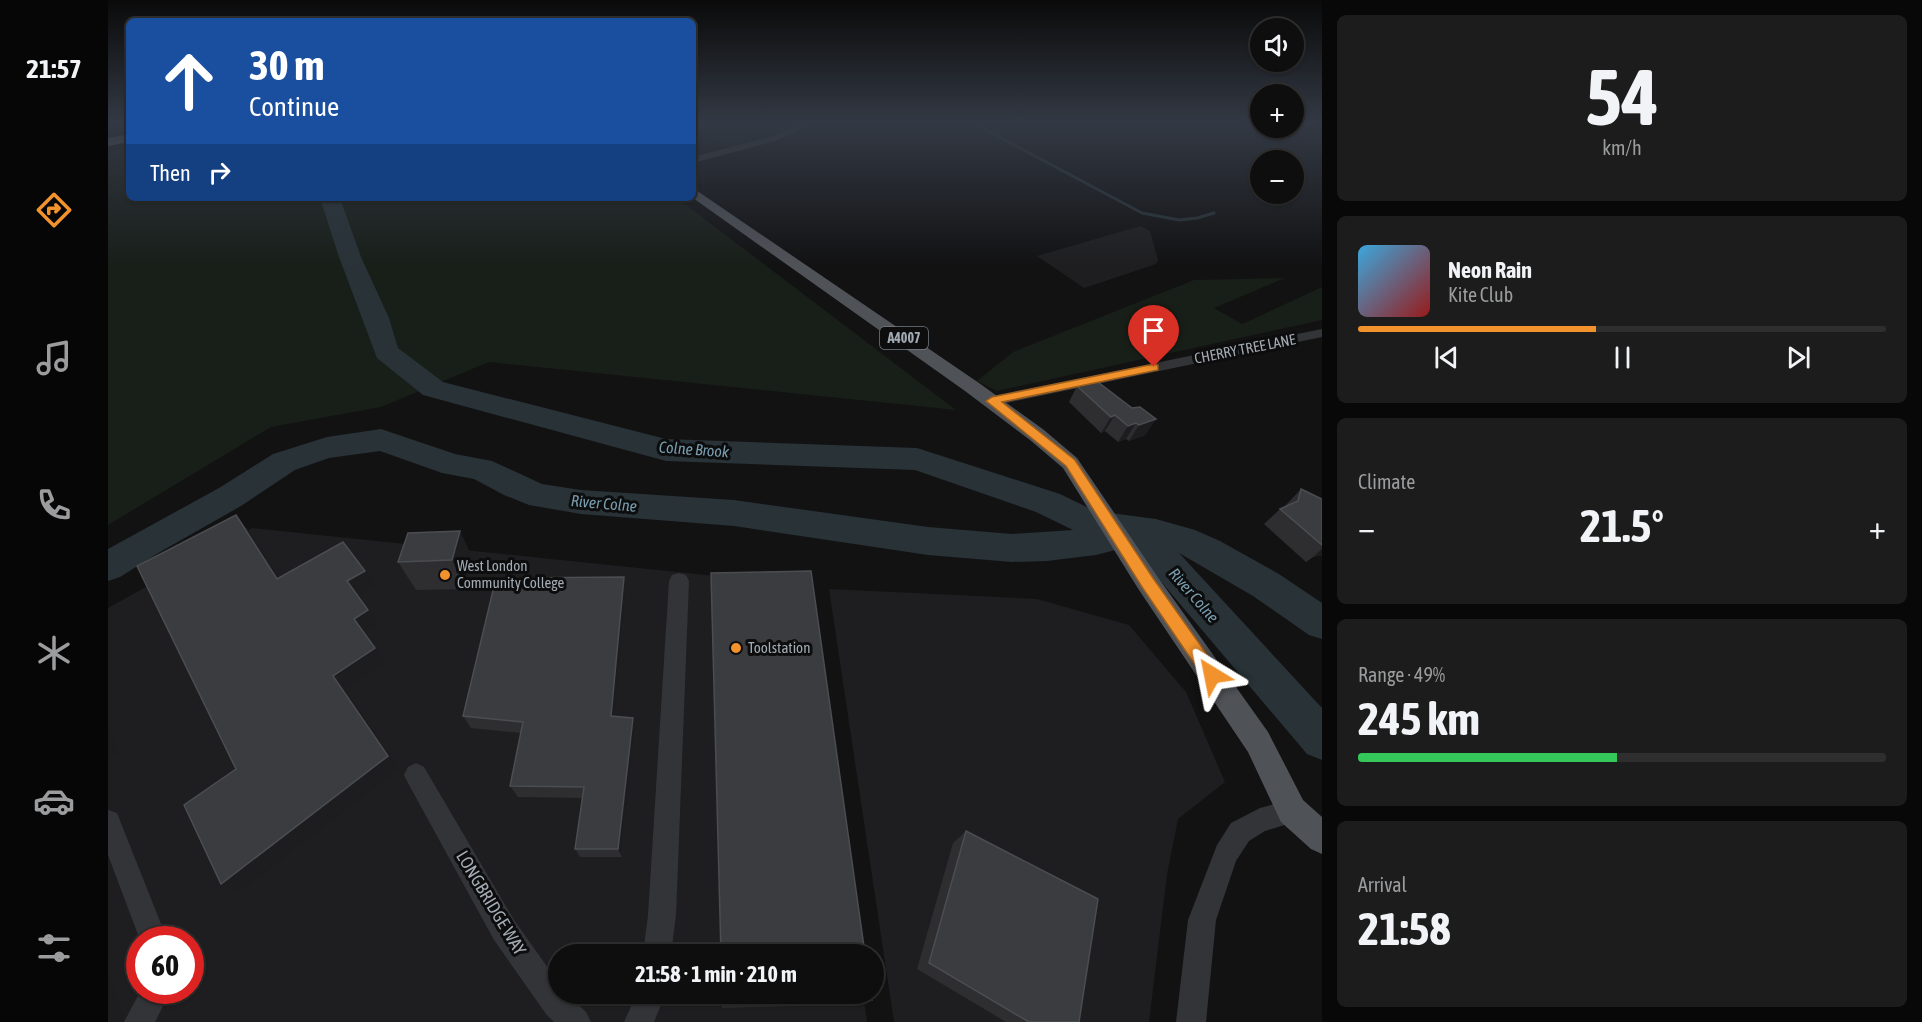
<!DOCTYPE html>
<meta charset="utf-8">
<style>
:root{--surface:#0e0e0e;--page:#1c1c1c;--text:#f1f3f6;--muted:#9b9c9e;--line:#2e2e2e;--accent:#f1922c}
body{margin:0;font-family:"Asap Condensed",sans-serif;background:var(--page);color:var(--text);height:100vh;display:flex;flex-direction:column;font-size:22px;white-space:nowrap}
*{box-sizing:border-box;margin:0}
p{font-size:20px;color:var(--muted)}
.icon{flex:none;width:33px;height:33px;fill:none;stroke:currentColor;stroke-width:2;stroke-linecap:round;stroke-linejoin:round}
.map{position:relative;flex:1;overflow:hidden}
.drawer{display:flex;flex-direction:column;gap:15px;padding:15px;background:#080808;width:600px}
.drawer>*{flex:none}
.banner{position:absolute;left:18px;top:18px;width:570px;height:183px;border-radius:9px;box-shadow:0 2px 4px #0004,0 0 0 2px var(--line);background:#1a4fa0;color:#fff;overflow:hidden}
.buttons{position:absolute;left:1142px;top:18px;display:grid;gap:12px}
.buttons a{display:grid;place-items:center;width:54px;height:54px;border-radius:50%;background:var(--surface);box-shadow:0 2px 4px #0004,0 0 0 2px var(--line);font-size:30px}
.speed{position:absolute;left:18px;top:926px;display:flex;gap:12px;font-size:30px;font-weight:700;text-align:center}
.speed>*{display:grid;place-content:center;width:78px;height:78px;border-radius:50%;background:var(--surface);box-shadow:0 2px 4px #0004,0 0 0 2px var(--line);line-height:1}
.speed .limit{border:9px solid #d22;background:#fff;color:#111}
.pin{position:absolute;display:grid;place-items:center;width:51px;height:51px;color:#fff;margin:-62px -26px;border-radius:50% 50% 50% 0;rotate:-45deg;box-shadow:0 0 6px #0007}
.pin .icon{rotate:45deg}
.me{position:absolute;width:66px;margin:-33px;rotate:325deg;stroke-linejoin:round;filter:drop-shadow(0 0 4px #0008)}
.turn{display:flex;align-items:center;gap:21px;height:126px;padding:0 24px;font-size:27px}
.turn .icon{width:78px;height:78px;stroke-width:2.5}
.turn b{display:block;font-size:42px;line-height:51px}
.then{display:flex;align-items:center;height:57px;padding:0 24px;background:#0003;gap:12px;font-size:22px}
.big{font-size:45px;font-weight:700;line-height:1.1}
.drawer .tile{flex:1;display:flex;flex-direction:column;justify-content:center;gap:9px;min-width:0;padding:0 21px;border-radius:9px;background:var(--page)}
.drawer .dial{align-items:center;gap:0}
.dial b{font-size:78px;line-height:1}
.song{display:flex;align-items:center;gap:18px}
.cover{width:72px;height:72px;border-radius:9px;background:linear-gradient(135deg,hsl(200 70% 55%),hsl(0 70% 35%))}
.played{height:6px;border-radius:3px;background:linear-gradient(90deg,var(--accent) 45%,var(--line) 45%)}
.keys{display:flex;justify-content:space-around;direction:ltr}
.heat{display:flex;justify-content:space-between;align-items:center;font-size:33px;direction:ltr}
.charge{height:9px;border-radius:4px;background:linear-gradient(90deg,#34c759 49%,var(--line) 0)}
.trip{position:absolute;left:440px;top:944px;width:336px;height:60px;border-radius:30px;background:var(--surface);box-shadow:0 2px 4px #0004,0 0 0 2px var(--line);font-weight:700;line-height:60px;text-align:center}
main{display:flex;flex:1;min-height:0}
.tab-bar{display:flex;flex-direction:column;width:108px;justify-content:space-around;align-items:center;background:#060606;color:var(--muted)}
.tab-bar .icon{width:42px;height:42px}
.tab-bar .current{color:var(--accent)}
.tab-bar b{font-size:27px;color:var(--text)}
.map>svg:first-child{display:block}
</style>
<main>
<nav class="tab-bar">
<b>21:57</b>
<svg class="icon current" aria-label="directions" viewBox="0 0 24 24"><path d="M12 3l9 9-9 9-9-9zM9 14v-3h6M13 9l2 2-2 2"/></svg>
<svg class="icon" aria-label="music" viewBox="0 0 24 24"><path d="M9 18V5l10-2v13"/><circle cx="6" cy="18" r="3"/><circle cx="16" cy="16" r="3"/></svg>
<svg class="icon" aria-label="phone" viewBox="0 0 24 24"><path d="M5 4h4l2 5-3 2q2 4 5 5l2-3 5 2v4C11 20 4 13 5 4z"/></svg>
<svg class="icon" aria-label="climate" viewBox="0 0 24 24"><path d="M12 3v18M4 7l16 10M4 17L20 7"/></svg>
<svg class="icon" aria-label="car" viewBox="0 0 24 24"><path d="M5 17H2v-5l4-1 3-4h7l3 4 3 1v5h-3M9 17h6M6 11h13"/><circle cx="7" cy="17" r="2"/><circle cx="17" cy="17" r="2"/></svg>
<svg class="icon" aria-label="filters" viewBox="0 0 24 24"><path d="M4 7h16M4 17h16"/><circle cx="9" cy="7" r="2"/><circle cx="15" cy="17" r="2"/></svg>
</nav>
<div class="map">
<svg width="1214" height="1022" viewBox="0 0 1214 1022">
<rect width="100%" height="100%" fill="#121213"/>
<path fill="#1e1e20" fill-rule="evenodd" d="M1032 226 1042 231 1050 260 1048 264 976 288 929 256Z
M144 528 705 586 750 954H450V993H755L759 1022H0V608ZM32 939H82V990H32Z
M721 589 929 599 1021 625 1078 692 1117 782 1070 819 1059 874 1041 1022H786Z"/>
<path fill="#181e18" d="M585 123H695L619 148 585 126Z
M21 147V198H569L848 410 381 362 273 407 163 427 0 525V151Z
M1177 278 1106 308 1134 324 1214 287V320L889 391 869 381 905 352 1086 280Z"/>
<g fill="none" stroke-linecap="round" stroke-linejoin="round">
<path stroke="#283237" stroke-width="3" d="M865 123 1034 213 1071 220 1089 218 1106 213"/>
<path fill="#283237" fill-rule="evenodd" d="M212 198H232L253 257 281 318 290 348 335 382 558 439 809 448 952 494 987 511 1048 519 1087 530 1112 541 1171 574 1214 603V639L1201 635 1145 596 1071 553 1214 708V760L1199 754 1023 546 988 555 939 561 904 562 820 555 626 526 473 514 421 505 396 495 366 479 334 473 272 451 221 458 187 470 133 506 52 552 12 577 0 581V549L111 488 165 454 219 437 273 429 347 454 384 461 434 484 473 490 626 500 820 527 904 534 965 530 928 512 807 470 558 461 315 395 269 358 231 257Z"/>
<path fill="#333438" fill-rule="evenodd" d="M697 123H709L667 141 585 163V157L661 137Z
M1214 329V337L884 406 876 401 884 396Z
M571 573 578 575 581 581 568 915 563 954H535L540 915 561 581 564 575Z
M308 763 316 767 406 920 450 982V993H458L478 1012 483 1022H446L438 1014 386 940 300 783 296 775 300 767Z
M1184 799 1193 802 1196 811 1193 820 1157 831 1141 841 1128 861 1108 920 1098 1022H1068L1080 920 1109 845 1123 823 1152 808Z
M0 810 9 813 59 939 32 940 0 855Z
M33 990H63L47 1022H16Z
M529 993H558L546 1022H516Z"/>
<path fill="#4f5257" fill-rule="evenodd" d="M585 188 871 383 936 430 969 458 1049 576 1160 732 1195 800 1214 817V854L1203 849 1173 822 1140 752 1031 590 955 468 922 440 857 391 585 198Z"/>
<path fill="#5f6369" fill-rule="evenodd" d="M21 134V142L0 146V138Z"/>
</g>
<path fill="#2e2e31" d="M969 386 1024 408 1048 419 1037 435 1021 441 1018 439 1010 442 997 431 993 433 961 402Z
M1193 489 1214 499V555L1205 557 1198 562 1156 524 1172 509 1177 506Z
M300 533 366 561 359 589 308 590 290 562Z
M516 577 519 592 507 716 528 730 514 857H472L467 849 474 798 410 797 402 786 413 733 363 728 355 716Z
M858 831 971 1022H898L809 969 845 843Z
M614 993 764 1000 757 1004 614 1008Z"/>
<path fill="#1d1d1f" d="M1007 415 997 431 993 433 1003 417Z
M1048 419 1037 435 1021 441 1031 425Z
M1028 423 1018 439 1010 442 1020 426Z
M128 515 141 531 182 594 169 579Z
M352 531 366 561 359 589 344 560Z
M1214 549V555L1205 557Z
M257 571 267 585 250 596 271 624 257 633 277 662 237 689 291 768 132 891 113 884 225 676 246 619 239 581Z
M516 577 519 592 506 728 503 716Z
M525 718 528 730 514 857 510 849Z
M0 724 11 751 0 758Z
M0 971 15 1018 14 1022H0Z"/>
<path fill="#3a3c3f" stroke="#4b4d51" stroke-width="1.5" d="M986 379 1024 408 1032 407 1048 419 1031 425 1028 423 1020 426 1007 415 1003 417 969 386Z
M1193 489 1214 499V545L1172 509 1190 501Z
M128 515 169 579 235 542 257 571 239 581 260 610 246 619 267 648 225 676 280 756 113 884 76 805 128 769 29 566Z
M352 531 344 560 290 562 300 533Z
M703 571 757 954H613L603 573Z
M516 577 503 716 525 718 510 849H467L476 787 402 786 415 722 355 716 388 578Z
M858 831 990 899 971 1022H921L821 963Z
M614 993H763L764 1000 614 1005Z"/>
<linearGradient id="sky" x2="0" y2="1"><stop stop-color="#0a0a0a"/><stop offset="0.46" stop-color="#333944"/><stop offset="1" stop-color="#333944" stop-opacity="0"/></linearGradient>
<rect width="1214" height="266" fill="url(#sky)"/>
<path fill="#f1922c" stroke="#9d5f1d" stroke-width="1.5" d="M1046 364 1050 365V370L894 402 967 460 1045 578 1110 670 1112 675 1110 681 1104 683 1098 681 1034 587 958 466 878 401 884 397Z"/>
<g fill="#f1922c" stroke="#0d0d0e" stroke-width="2">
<circle cx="337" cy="575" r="6"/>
<circle cx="628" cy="648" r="6"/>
</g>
<g text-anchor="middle" stroke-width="6" stroke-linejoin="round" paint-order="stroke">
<rect fill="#0d0d0e" stroke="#767c82" stroke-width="1.5" x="772" y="327" width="48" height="22" rx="4.5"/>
<g font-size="14" font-weight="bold" fill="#a3abb4">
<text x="796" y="343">A4007</text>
</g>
<g font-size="15" fill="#a3abb4" stroke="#0d0d0e">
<text transform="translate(1137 349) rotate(-11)" y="5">CHERRY TREE LANE</text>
</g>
<g font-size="15" fill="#a3abb4" stroke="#0d0d0e" text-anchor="start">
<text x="349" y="571">West London<tspan x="349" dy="17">Community College</tspan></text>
<text x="640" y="653">Toolstation</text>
</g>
<g font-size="16" font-style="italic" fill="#799eb0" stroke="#0d0d0e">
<text transform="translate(586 449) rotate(4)" y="6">Colne Brook</text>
<text transform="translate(496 503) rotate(5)" y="6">River Colne</text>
<text transform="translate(1086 595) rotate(49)" y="6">River Colne</text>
</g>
<g font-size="18" fill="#a3abb4" stroke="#0d0d0e">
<text transform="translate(383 903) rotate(59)" y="6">LONGBRIDGE WAY</text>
</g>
</g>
</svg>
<div class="buttons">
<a><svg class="icon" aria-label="sound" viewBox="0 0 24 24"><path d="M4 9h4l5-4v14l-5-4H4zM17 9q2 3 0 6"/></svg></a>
<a>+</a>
<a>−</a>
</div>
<div class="speed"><div class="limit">60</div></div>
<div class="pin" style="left:1046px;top:367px;background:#d93025"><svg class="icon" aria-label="arrive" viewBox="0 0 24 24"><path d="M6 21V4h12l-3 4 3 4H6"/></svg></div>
<svg class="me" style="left:1104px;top:675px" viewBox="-20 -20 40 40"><path d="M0-17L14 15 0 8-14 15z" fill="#f1922c" stroke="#fff" stroke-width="4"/></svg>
<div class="trip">21:58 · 1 min · 210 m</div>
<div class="banner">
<div class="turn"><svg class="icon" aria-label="ahead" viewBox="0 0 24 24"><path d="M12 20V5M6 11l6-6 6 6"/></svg><div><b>30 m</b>Continue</div></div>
<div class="then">Then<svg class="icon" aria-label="right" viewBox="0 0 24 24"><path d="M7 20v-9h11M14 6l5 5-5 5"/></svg></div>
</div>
</div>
<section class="drawer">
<div class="tile dial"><b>54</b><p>km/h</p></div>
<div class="tile">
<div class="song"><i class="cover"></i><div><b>Neon Rain</b><p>Kite Club</p></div></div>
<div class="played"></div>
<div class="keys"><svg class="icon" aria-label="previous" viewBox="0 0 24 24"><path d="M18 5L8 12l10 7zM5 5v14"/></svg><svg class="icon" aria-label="pause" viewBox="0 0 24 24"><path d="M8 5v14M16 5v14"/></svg><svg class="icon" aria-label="next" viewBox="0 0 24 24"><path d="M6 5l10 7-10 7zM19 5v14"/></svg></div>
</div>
<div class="tile"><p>Climate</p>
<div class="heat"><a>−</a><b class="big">21.5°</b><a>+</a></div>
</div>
<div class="tile"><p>Range · 49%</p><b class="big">245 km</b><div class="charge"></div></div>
<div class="tile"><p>Arrival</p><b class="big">21:58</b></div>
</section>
</main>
